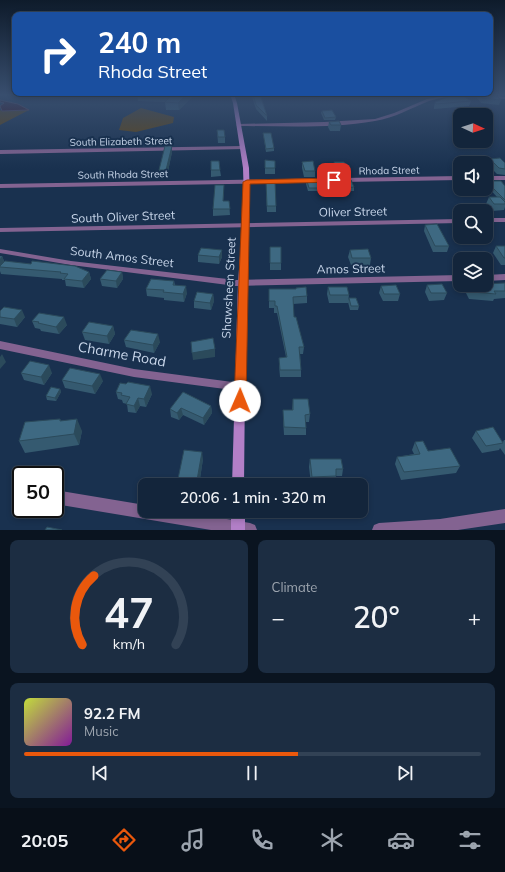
<!DOCTYPE html>
<meta charset="utf-8">
<style>
:root{--surface:#13253b;--page:#1c2d42;--text:#f1f3f6;--muted:#9da5af;--line:#324255;--accent:#ea580c}
body{margin:0;font-family:Mulish,sans-serif;background:var(--page);color:var(--text);height:100vh;display:flex;flex-direction:column;font-size:15px;white-space:nowrap}
*{box-sizing:border-box;margin:0}
p{font-size:13px;color:var(--muted)}
.icon{flex:none;width:22px;height:22px;fill:none;stroke:currentColor;stroke-width:2;stroke-linecap:round;stroke-linejoin:round}
.map{position:relative;height:530px;overflow:hidden}
.side{display:flex;flex-direction:column;gap:10px;padding:10px;background:#0a1420;flex:1}
.side>*{flex:none}
.banner{position:absolute;left:12px;top:12px;width:481px;height:84px;border-radius:8px;box-shadow:0 2px 6px #0003,0 0 0 1px var(--line);background:#1a4fa0;color:#fff;overflow:hidden}
.needle{width:26px;rotate:93deg}
.tools{position:absolute;left:453px;top:108px;display:grid;gap:8px}
.tools a{display:grid;place-items:center;width:40px;height:40px;border-radius:8px;background:var(--surface);box-shadow:0 2px 6px #0003,0 0 0 1px var(--line);font-size:20px}
.speed{position:absolute;left:12px;top:466px;display:flex;gap:8px;font-size:20px;font-weight:700;text-align:center}
.speed>*{display:grid;place-content:center;width:52px;height:52px;border-radius:50%;background:var(--surface);box-shadow:0 2px 6px #0003,0 0 0 1px var(--line);line-height:1}
.speed .limit{border:2px solid #111;border-radius:6px;background:#fff;color:#111}
.pin{position:absolute;display:grid;place-items:center;width:34px;height:34px;color:#fff;margin:-17px;border-radius:8px;box-shadow:0 2px 6px #0006}
.me{position:absolute;width:44px;margin:-22px;rotate:1deg;stroke-linejoin:round;filter:drop-shadow(0 0 3px #0008)}
.turn{display:flex;align-items:center;gap:14px;height:84px;padding:0 20px;font-size:18px}
.turn .icon{width:52px;height:52px;stroke-width:2.5}
.turn b{display:block;font-size:28px;line-height:34px}
.big{font-size:30px;font-weight:600;line-height:1.1}
.side .widget{flex:1;display:flex;flex-direction:column;justify-content:center;gap:6px;min-width:0;padding:0 14px;border-radius:8px;background:var(--page)}
.side .dial{align-items:center;gap:0}
.dial svg{height:104px;overflow:visible;fill:none;stroke:var(--line);stroke-width:7;stroke-linecap:round;text-anchor:middle}
.dial text{fill:var(--text);stroke:none}
.song{display:flex;align-items:center;gap:12px}
.cover{width:48px;height:48px;border-radius:6px;background:linear-gradient(135deg,hsl(70 70% 55%),hsl(290 70% 35%))}
.played{height:4px;border-radius:2px;background:linear-gradient(90deg,var(--accent) 60%,var(--line) 60%)}
.keys{display:flex;justify-content:space-around;direction:ltr}
.heat{display:flex;justify-content:space-between;align-items:center;font-size:22px;direction:ltr}
.side .tiles{flex:1;display:grid;gap:10px;grid-template-columns:1fr 1fr}
.widget:last-child{grid-column:span 2}
.trip{position:absolute;left:138px;top:478px;width:230px;height:40px;border-radius:8px;background:var(--surface);box-shadow:0 2px 6px #0003,0 0 0 1px var(--line);font-weight:600;line-height:40px;text-align:center}
.tabs{display:flex;height:64px;justify-content:space-around;align-items:center;background:#080f18;color:var(--muted)}
.tabs .icon{width:28px;height:28px}
.tabs .selected{color:var(--accent)}
.tabs b{font-size:18px;color:var(--text)}
.map>svg:first-child{display:block}
</style>
<div class="map">
<svg width="505" height="530" viewBox="0 0 505 530">
<rect width="100%" height="100%" fill="#19314f"/>
<path fill="#62430c" d="M141 108 174 117 173 123 136 132 119 130 123 118Z
M0 110 2 111 29 110 0 125Z"/>
<path fill="#3b000c" stroke="#65404f" d="M0 100 18 104 29 110 2 111 0 106 4 103 0 102Z"/>
<g fill="none" stroke-linecap="round" stroke-linejoin="round">
<path fill="#836391" fill-rule="evenodd" d="M455 94H479L505 97V99C481 97 453 93 429 101 411 108 395 118 375 121 330 129 283 126 238 126L236 125 238 124 324 122 375 119 394 113 427 99Z
M242 146 245 148 244 149 0 154V150Z
M460 176V180L0 188V184Z
M486 176H505V180H486Z
M486 218H505V222H486Z
M460 219V223L0 232V228Z
M0 249 71 261 236 280 460 275V281L236 286 71 265 0 253Z
M505 274V280L486 281V275Z
M0 341 134 369 240 383 244 384 245 387 244 390 240 391 134 377 0 349Z
M55 490 145 505V511H180L250 523 255 525 257 530H211L55 504Z
M505 509V523L458 530H372L374 525 379 523 440 519Z"/>
<path fill="#b27fc7" fill-rule="evenodd" d="M230 94H234L237 103 249 168 250 201 246 283 244 485H232L238 283 244 201 243 168 233 103Z
M231 511H245V530H231Z"/>
</g>
<path fill="#355a70" d="M137 94H195L179 110H166L165 102 138 101Z
M251 94H260L267 116V121L256 109Z
M478 94H490L501 100 499 105 481 103 477 98Z
M471 101 469 106 434 109V107L435 102Z
M322 111 336 117 335 120H324L321 113Z
M329 122 341 125 340 131H330L328 127Z
M217 130 225 137V143H218Z
M263 133 274 148V151L266 152Z
M172 152 167 176H160L159 170Z
M490 159 505 163V175L497 174 488 165Z
M265 160 275 168V174H265Z
M211 161 220 170 221 176 211 177Z
M302 162 315 171V177H304L302 168Z
M334 162 348 170 347 176 337 177 333 169Z
M340 180 354 187V191H343L340 184Z
M307 181 319 188V191H308L306 184Z
M486 181 505 186V207L504 210 492 211 486 204 489 197H497L486 185Z
M266 188 276 206V212H267Z
M224 191 223 201H229L230 215 213 216V209Z
M425 225 449 246 447 252H433L424 231Z
M496 246H505V265H501L493 253Z
M270 247 281 263V270H270Z
M350 250 371 258 370 265H351L348 257Z
M198 255 222 257 219 264 198 262Z
M454 255 460 259V266H457L453 259Z
M0 256H2L4 261 89 272 91 279 84 288 66 286 65 280H62V279L1 274 0 271Z
M122 272 123 279 117 288 102 286 100 279Z
M174 281 175 285 187 293 184 302 164 300V298L147 296 146 289Z
M505 283V298L494 299 493 301 469 299 465 291 467 285H486Z
M427 285 447 293 444 300 429 301 425 292Z
M381 286 400 294 398 301H383L379 293Z
M328 287 349 295 348 303H329L327 294Z
M296 288 307 296V303L293 304 294 317 304 347 303 354H300L301 370V377H280L279 365V358L286 357 277 313H274V308H269V289H296Z
M213 294 214 301 211 310 194 308V301Z
M349 298 359 306 358 310H350L348 302Z
M0 311 25 317 17 327 0 324Z
M32 321 67 325 59 334 41 331 40 329 35 328Z
M113 326 115 334 109 344 85 340 82 332Z
M124 340 160 342 154 353 126 347Z
M21 373H52L44 385 24 380Z
M62 380 103 381 95 394 65 388Z
M60 389 61 392 56 401 47 400 46 396Z
M116 392 152 394 146 407 140 406 136 413 128 412 127 404 123 403 122 400 118 399Z
M183 392 211 406 212 413 204 425 183 415 179 420 171 417 170 409Z
M293 399 310 414 309 422H306V435H284L283 418V410H292Z
M60 419 61 421 82 431 79 445 25 453 19 441Z
M476 431 503 442 504 440H505V455L500 448 499 450 482 453 472 438Z
M415 442 428 451 460 466 456 473 401 480 395 464 397 457 414 454 412 450Z
M203 459 199 485H179L178 479Z
M310 459 343 469 342 476H336L335 484H311L309 467Z"/>
<path fill="#2b4a5b" d="M187 94H195L179 110 178 103Z
M172 146V152L167 176 166 170Z
M222 250V257L219 264V257Z
M2 256 5 264 0 267V259Z
M89 272 91 279 84 288 82 281Z
M122 272 123 279 117 288 116 281Z
M186 286 187 293 184 302 183 294Z
M213 294 214 301 211 310 210 303Z
M22 310 25 317 17 327 14 319Z
M64 317 67 325 59 334 56 327Z
M113 326 115 334 109 344 107 336Z
M158 334 160 342 154 353 153 345Z
M215 349V357L193 360 192 353Z
M2 354 6 362 0 369V357Z
M49 365 52 373 44 385 41 377Z
M100 374 103 381 95 394 92 386Z
M150 386 152 394 146 407 144 399Z
M60 389 61 392 56 401 55 398Z
M138 398 140 406 136 413 134 406Z
M211 406 212 413 204 425 203 418Z
M181 408 183 415 179 420 177 413Z
M77 419 82 431 79 445 74 434Z
M202 452 203 459 199 485H198L197 480Z"/>
<path fill="#3e6982" stroke="#2b4a5b" d="M155 94H187L178 103 165 102 171 95Z
M253 94H260L267 116 256 105Z
M455 94H460L471 101 436 104 435 102Z
M479 94 496 95 501 100 482 98Z
M332 110 336 117 325 118 322 111Z
M339 121 341 125H331L329 122Z
M217 130H224L225 137H218Z
M263 133H271L274 148 266 149Z
M165 146H172L166 170H159Z
M500 158 505 163V169L499 168 490 159Z
M265 160 275 161V168H265Z
M211 161H219L220 170H211Z
M313 161 315 171H305L302 162Z
M334 162H344L348 170H338Z
M340 180H351L354 187 343 188Z
M307 181H317L319 188H309Z
M486 181H501L505 186V200Z
M266 182H275L276 206H267Z
M215 185H224L223 201H229L230 209H213Z
M489 197H500L505 202V204H494Z
M437 224 449 246H435L425 225Z
M496 246H505V258H504Z
M270 247H281V263H270Z
M201 248 222 250 219 257 198 255Z
M368 249 371 258H352L350 250Z
M454 255H466L469 259H460V262H458Z
M5 261 31 264 32 261 75 266 89 272 82 281 64 279 68 274 60 273 61 272 0 267V266Z
M107 270 122 272 116 281 100 279Z
M151 279 174 281 173 285 186 286 183 294 163 292 164 290 146 289Z
M505 283V291H494L496 294 472 292 468 285H486V284Z
M442 284 447 293H431L427 285Z
M396 285 400 294H384L381 286Z
M306 287 307 296 293 297 294 317H296L304 347H299L301 370H280L279 358 287 357 277 306H275V301H269V289H296V288Z
M328 287H347L349 295H330Z
M197 292 213 294 210 303 194 301Z
M349 298H356L359 306H351Z
M4 307 22 310 14 319 0 317V311Z
M39 313 64 317 56 327 38 323 39 322 32 321Z
M89 322 113 326 107 336 82 332Z
M131 330 158 334 153 345 124 340Z
M213 338 215 349 192 353 191 342Z
M30 361 49 365 41 377 21 373Z
M70 368 100 374 92 386 62 380Z
M128 382 150 386 144 399 138 398 134 406 126 404 130 397 121 395 122 393 116 392 120 383 126 384Z
M51 387 60 389 55 398 46 396Z
M183 392 211 406 203 418 181 408 177 413 170 409Z
M293 399H308L310 414 305 415 306 428 284 427 283 410H293Z
M60 419V421L77 419 74 434 19 441 25 422Z
M493 427 503 443 486 446 476 431Z
M423 441 428 451 450 448 460 466 404 472 397 457 420 454 415 442Z
M184 450 202 452 197 480 178 479Z
M310 459H341L343 469H336V476L312 477Z
M47 527 62 530H45Z"/>
<linearGradient id="sky" x2="0" y2="1"><stop stop-color="#0e1b2b"/><stop offset="0.56" stop-color="#384e6e"/><stop offset="1" stop-color="#384e6e" stop-opacity="0"/></linearGradient>
<rect width="505" height="169" fill="url(#sky)"/>
<path fill="#ea580c" stroke="#983908" d="M334 178 336 179V182L250 184 246 401 244 404 240 406 236 404 234 401 243 182 247 180Z"/>
<g text-anchor="middle" stroke-width="4" stroke-linejoin="round" paint-order="stroke">
<g font-size="10" fill="#c8d6ea" stroke="#19314f">
<text transform="translate(121 141) rotate(-1)" y="4">South Elizabeth Street</text>
<text transform="translate(389 170) rotate(-1)" y="4">Rhoda Street</text>
<text transform="translate(123 174) rotate(-1)" y="4">South Rhoda Street</text>
</g>
<g font-size="12" fill="#c8d6ea" stroke="#19314f">
<text transform="translate(353 212) rotate(-1)" y="4">Oliver Street</text>
<text transform="translate(123 217) rotate(-2)" y="4">South Oliver Street</text>
<text transform="translate(122 257) rotate(7)" y="4">South Amos Street</text>
<text transform="translate(351 269) rotate(-1)" y="4">Amos Street</text>
<text transform="translate(229 288) rotate(-87)" y="4">Shawsheen Street</text>
</g>
<g font-size="14" fill="#c8d6ea" stroke="#19314f">
<text transform="translate(122 354) rotate(10)" y="5">Charme Road</text>
</g>
</g>
</svg>
<div class="tools">
<a><svg class="needle" viewBox="-14 -14 28 28"><path d="M0-13l5 13h-10z" fill="#e53935"/><path d="M0 13l5-13h-10z" fill="#9da5af"/></svg></a>
<a><svg class="icon" aria-label="sound" viewBox="0 0 24 24"><path d="M4 9h4l5-4v14l-5-4H4zM17 9q2 3 0 6"/></svg></a>
<a><svg class="icon" aria-label="search" viewBox="0 0 24 24"><circle cx="10" cy="10" r="6"/><path d="M15 15l6 6"/></svg></a>
<a><svg class="icon" aria-label="layers" viewBox="0 0 24 24"><path d="M12 4l9 5-9 5-9-5zM3 14l9 5 9-5"/></svg></a>
</div>
<div class="speed"><div class="limit">50</div></div>
<div class="pin" style="left:334px;top:180px;background:#d93025"><svg class="icon" aria-label="arrive" viewBox="0 0 24 24"><path d="M6 21V4h12l-3 4 3 4H6"/></svg></div>
<svg class="me" style="left:240px;top:401px" viewBox="-20 -20 40 40"><circle r="19" fill="#fff"/><path d="M0-13L10 11 0 6-10 11z" fill="#ea580c"/></svg>
<div class="trip">20:06 · 1 min · 320 m</div>
<div class="banner">
<div class="turn"><svg class="icon" aria-label="right" viewBox="0 0 24 24"><path d="M7 20v-9h11M14 6l5 5-5 5"/></svg><div><b>240 m</b>Rhoda Street</div></div>
</div>
</div>
<section class="side">
<div class="tiles">
<div class="widget dial"><svg viewBox="0 0 100 80">
<path d="M14 69A42 42 0 1 1 86 69"/>
<path d="M14 69A42 42 0 0 1 23 16" stroke="#ea580c"/>
<text x="50" y="56" font-size="32" font-weight="700">47</text>
<text x="50" y="72" font-size="11">km/h</text>
</svg></div>
<div class="widget"><p>Climate</p>
<div class="heat"><a>−</a><b class="big">20°</b><a>+</a></div>
</div>
<div class="widget">
<div class="song"><i class="cover"></i><div><b>92.2 FM</b><p>Music</p></div></div>
<div class="played"></div>
<div class="keys"><svg class="icon" aria-label="previous" viewBox="0 0 24 24"><path d="M18 5L8 12l10 7zM5 5v14"/></svg><svg class="icon" aria-label="pause" viewBox="0 0 24 24"><path d="M8 5v14M16 5v14"/></svg><svg class="icon" aria-label="next" viewBox="0 0 24 24"><path d="M6 5l10 7-10 7zM19 5v14"/></svg></div>
</div>
</div>
</section>
<nav class="tabs">
<b>20:05</b>
<svg class="icon selected" aria-label="directions" viewBox="0 0 24 24"><path d="M12 3l9 9-9 9-9-9zM9 14v-3h6M13 9l2 2-2 2"/></svg>
<svg class="icon" aria-label="music" viewBox="0 0 24 24"><path d="M9 18V5l10-2v13"/><circle cx="6" cy="18" r="3"/><circle cx="16" cy="16" r="3"/></svg>
<svg class="icon" aria-label="phone" viewBox="0 0 24 24"><path d="M5 4h4l2 5-3 2q2 4 5 5l2-3 5 2v4C11 20 4 13 5 4z"/></svg>
<svg class="icon" aria-label="climate" viewBox="0 0 24 24"><path d="M12 3v18M4 7l16 10M4 17L20 7"/></svg>
<svg class="icon" aria-label="car" viewBox="0 0 24 24"><path d="M5 17H2v-5l4-1 3-4h7l3 4 3 1v5h-3M9 17h6M6 11h13"/><circle cx="7" cy="17" r="2"/><circle cx="17" cy="17" r="2"/></svg>
<svg class="icon" aria-label="filters" viewBox="0 0 24 24"><path d="M4 7h16M4 17h16"/><circle cx="9" cy="7" r="2"/><circle cx="15" cy="17" r="2"/></svg>
</nav>
